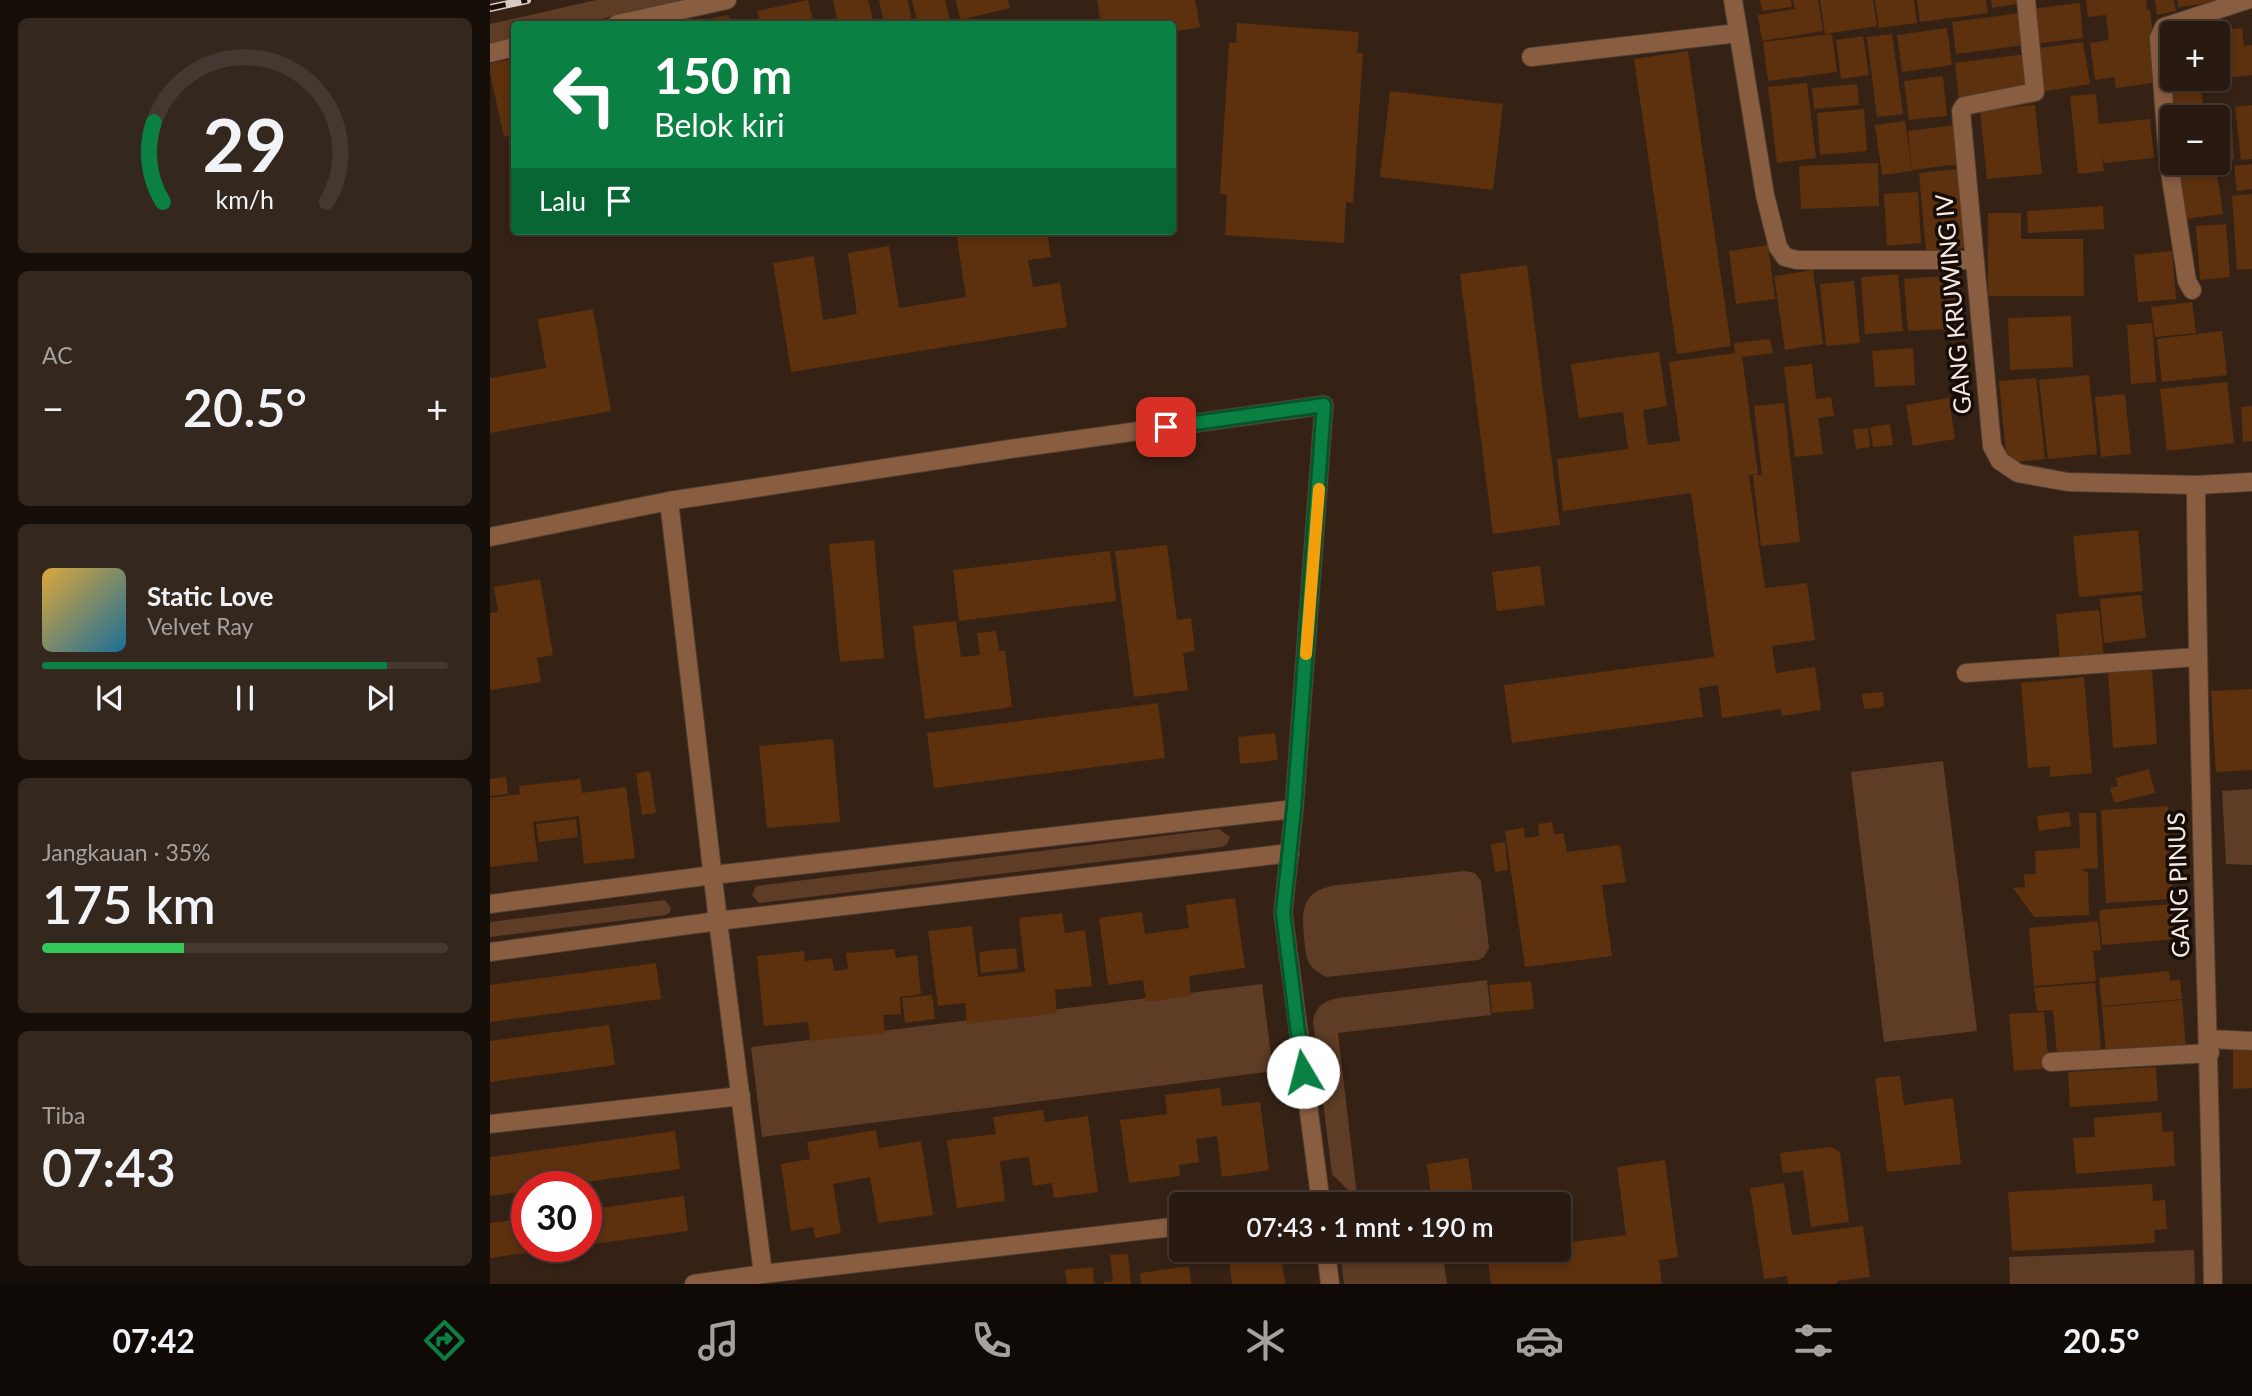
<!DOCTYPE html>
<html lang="id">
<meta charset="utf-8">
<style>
:root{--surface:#281a10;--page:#34271e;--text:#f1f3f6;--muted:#a5a19f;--line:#443830;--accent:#0b8043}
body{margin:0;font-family:Lato,sans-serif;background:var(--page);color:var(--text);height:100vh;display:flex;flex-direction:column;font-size:26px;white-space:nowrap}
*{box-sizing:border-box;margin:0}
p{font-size:23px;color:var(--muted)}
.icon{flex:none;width:38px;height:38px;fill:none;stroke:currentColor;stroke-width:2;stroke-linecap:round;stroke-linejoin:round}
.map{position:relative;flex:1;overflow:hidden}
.drawer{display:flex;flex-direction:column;gap:18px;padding:18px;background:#160e09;width:490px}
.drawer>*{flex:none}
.guide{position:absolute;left:21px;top:21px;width:665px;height:214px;border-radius:7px;box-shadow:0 4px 10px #0003,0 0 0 2px var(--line);background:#0b8043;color:#fff;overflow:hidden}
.fabs{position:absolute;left:1670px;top:21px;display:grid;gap:14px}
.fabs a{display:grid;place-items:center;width:70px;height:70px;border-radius:7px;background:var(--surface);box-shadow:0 4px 10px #0003,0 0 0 2px var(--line);font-size:35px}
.speed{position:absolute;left:21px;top:1171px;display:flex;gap:14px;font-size:35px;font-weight:700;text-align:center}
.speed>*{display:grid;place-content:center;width:91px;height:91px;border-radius:50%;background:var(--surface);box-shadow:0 4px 10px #0003,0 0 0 2px var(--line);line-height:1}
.speed .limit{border:10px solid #d22;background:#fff;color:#111}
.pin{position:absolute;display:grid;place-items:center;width:60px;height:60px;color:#fff;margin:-30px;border-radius:14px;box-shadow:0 4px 10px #0006}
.me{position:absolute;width:77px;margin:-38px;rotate:352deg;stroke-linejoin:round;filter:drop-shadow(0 0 5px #0008)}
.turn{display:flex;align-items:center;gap:24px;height:147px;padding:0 28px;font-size:32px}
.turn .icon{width:91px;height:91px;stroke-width:2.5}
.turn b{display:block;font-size:49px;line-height:60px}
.then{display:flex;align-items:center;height:66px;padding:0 28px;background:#0003;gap:14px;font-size:26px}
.big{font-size:52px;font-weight:600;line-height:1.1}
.drawer .tile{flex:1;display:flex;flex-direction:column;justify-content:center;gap:10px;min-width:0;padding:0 24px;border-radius:10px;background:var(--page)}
.drawer .dial{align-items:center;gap:0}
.dial svg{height:182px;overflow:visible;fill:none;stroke:var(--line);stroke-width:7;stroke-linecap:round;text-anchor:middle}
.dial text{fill:var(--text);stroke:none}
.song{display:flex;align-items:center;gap:21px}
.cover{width:84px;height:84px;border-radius:10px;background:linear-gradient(135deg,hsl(40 70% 55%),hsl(200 70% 35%))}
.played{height:7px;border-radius:4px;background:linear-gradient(90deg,var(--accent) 85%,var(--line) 85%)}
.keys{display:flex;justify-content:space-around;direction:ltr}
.heat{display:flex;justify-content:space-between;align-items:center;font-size:38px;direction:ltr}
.charge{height:10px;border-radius:5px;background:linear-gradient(90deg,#34c759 35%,var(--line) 0)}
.trip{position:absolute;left:679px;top:1192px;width:402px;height:70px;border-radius:7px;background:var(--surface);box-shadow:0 4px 10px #0003,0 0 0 2px var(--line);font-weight:600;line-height:70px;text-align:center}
.menu{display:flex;height:112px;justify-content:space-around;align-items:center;background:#100a06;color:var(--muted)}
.menu .icon{width:49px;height:49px}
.menu .selected{color:var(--accent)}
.menu b{font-size:32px;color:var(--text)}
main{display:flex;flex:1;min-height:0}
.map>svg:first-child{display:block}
</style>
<main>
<section class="drawer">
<div class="tile dial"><svg viewBox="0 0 100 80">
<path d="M14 69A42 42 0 1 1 86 69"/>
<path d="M14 69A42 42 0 0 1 10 34" stroke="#0b8043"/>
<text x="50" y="56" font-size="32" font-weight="700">29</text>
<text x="50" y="72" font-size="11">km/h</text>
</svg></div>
<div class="tile"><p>AC</p>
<div class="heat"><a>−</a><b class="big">20.5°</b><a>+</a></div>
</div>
<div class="tile">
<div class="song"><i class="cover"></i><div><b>Static Love</b><p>Velvet Ray</p></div></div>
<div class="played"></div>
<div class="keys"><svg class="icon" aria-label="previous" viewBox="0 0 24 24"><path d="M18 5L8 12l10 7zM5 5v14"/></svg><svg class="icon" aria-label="pause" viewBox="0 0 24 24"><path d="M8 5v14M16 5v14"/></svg><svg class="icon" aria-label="next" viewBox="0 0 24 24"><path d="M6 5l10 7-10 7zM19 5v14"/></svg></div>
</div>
<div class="tile"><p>Jangkauan · 35%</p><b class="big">175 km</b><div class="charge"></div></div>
<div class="tile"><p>Tiba</p><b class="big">07:43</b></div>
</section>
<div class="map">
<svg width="1762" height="1284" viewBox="0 0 1762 1284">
<rect width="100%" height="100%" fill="#352215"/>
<path fill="#5e3c25" d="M106 0H198L87 24H24V38L0 44V24Z
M1453 761 1487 1031 1394 1042 1361 772Z
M1762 789V865L1736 864 1732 791Z
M729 829 740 837 737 844 732 847 269 903 262 895 266 886Z
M974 871 985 873 991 881 999 948 994 957 988 960 837 977C816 967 816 959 814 937 811 907 813 890 848 885Z
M175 900 181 908 180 912 176 915 0 937V922Z
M997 980 1001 1015 848 1033 867 1196 858 1190 842 1174 823 1021C826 1006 834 1001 848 998Z
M772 984 783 1071 272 1137 261 1047Z
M850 1250H952L957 1284H854Z
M1704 1250 1705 1284H1520L1519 1257Z"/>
<path fill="#5d310e" d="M318 0 324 24H271L267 11Z
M343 0H378L384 24H348Z
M389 0H418L422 24H394Z
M422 0H455L460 21 444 24H428Z
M466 0H518L520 8 470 20Z
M607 0H705L710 27 682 32V24H611Z
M1270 0H1301L1302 7 1272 11Z
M1303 0H1328L1333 31 1272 41 1268 15 1305 9Z
M1330 0H1383L1387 26 1335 34Z
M1385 0H1424L1427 23 1389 28Z
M1427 0H1496L1498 13 1430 22Z
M1501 0H1530L1531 3 1502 8Z
M1596 0H1656L1657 10H1660L1669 82 1626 88 1624 77 1605 80 1600 43 1619 40 1616 15 1598 17Z
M1665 0H1684L1686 11 1667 15Z
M1687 0H1729V2L1688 7Z
M1590 3 1593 38 1543 44 1539 9Z
M1531 13 1535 45 1466 54 1462 22Z
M238 15 241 24H198V23Z
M747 23 869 32 867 53H873L863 203 856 202 854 243 735 235 737 195 730 193 739 43H746Z
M1457 28 1462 65 1412 72 1407 35Z
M1752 28 1754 46 1762 45V75L1727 79V33L1722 32Z
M1342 34 1347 72 1278 81 1273 42Z
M1402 34 1413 114 1387 117 1377 37Z
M1373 36 1379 75 1351 79 1346 40Z
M1593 42 1600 84 1551 92 1544 49Z
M1198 51 1241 346 1187 354 1144 59Z
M1536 54 1541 89 1469 99 1465 63Z
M24 58V134L14 137 0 73V64Z
M1453 76 1457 116 1419 120 1414 81Z
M1710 79 1714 111 1680 114 1677 82Z
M1317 83 1326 158 1287 163 1278 87Z
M1367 84 1369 105 1324 109 1322 88Z
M900 91 1013 104 1003 190 890 177Z
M1606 94 1609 124 1660 119 1664 158 1614 163 1612 154 1614 171 1588 174 1580 96Z
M1545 105 1552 174 1497 179 1490 111Z
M1762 105V159L1751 160 1745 107Z
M1374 109 1377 151 1330 155 1327 113Z
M1741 110 1744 159 1727 160V117H1716L1715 111Z
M1415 121 1422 171 1392 175 1385 125Z
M1466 125 1470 164 1422 170 1418 131Z
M1388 163 1389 206 1311 209 1309 166Z
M1762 164V189L1747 191 1744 166Z
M1467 169 1475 248 1436 251 1429 173Z
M1727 172 1733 214 1694 219 1688 177Z
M1428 192 1431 243 1397 246 1394 194Z
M1762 194V269L1747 270 1742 196Z
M1613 206 1614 229 1538 233 1537 211Z
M1498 213H1531V239H1593L1594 296H1498Z
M1736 224 1740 277 1710 280 1706 226Z
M557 231 561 257 538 260 543 287 570 283 577 327 301 372 283 263 324 256 333 320 367 314 358 253 399 246 409 308 476 297 466 232Z
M1278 245 1285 299 1246 304 1239 251Z
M1682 251 1686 299 1648 302 1644 255Z
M1037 265 1070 525 1003 534 970 274Z
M1323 270 1333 344 1295 350 1284 276Z
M1469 272 1473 329 1459 331 1454 273Z
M1408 274 1413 331 1375 334 1371 277Z
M1453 276 1457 329 1418 331 1414 279Z
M1364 281 1370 343 1336 346 1330 284Z
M1702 302 1706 333 1665 337 1661 307Z
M103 309 121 411 0 433V378L56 368 48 319Z
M1581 316 1583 367 1520 370 1518 318Z
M1662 323 1666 382 1641 384 1637 325Z
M1732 331 1737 375 1672 382 1667 339Z
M1280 339 1283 353 1252 357 1268 474 1257 476H1259L1275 588 1317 583 1325 640 1282 646 1286 673 1325 667 1331 710 1292 716 1291 709 1232 718 1228 685 1209 688 1213 717 1022 743 1014 685 1224 657 1201 493 1073 511 1067 459 1138 449 1133 412 1089 418 1081 364 1169 352 1177 406 1153 410 1158 445 1190 441 1179 362 1245 353 1244 343Z
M1423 348 1425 385 1385 387 1382 351Z
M1322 364 1326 399 1341 397 1344 416 1328 418 1333 454 1305 457 1294 367Z
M1599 375 1607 454 1558 459 1549 380Z
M1546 378 1555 459 1517 463 1509 381Z
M1737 382 1744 443 1677 451 1670 389Z
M1635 394 1641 454 1611 457 1605 397Z
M1459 398 1465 439 1423 446 1416 405Z
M1294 403 1310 542 1271 546 1263 475H1272L1264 406Z
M1762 406V441L1753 442 1751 407Z
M1400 424 1403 445 1383 447 1380 427Z
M1378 428 1380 447 1366 449 1363 429Z
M1648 530 1653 591 1589 597 1583 536Z
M384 540 394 658 350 662 339 544Z
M677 545 687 620 701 618 705 651 693 653 698 690 644 697 625 551Z
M620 551 626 601 469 621 463 570Z
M1050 566 1055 605 1007 611 1002 572Z
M50 579 63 655 47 658 51 682 0 690V613L8 612 4 587Z
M1651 595 1656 638 1614 643 1610 599Z
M1609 610 1614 659 1570 663 1566 614Z
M466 621 471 657 490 655 487 633 506 631 509 651H515L522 707 435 719 423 626Z
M1662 669 1667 744 1623 748 1618 672Z
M1594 677 1602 773 1560 777V766L1538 768 1531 683Z
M1762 689V770L1726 772 1721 691Z
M1393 692 1394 707 1374 709 1372 694Z
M668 703 675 758 444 788 437 733Z
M785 733 788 760 750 764 748 737Z
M343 739 350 822 277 828 269 746Z
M1659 769 1665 793 1624 803 1620 788 1628 786 1626 778Z
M160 771 166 813 152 815 146 773Z
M16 777 18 794 0 796V779Z
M90 779 92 793 136 787 145 858 94 864 89 816 43 822 48 861 0 867V798L30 794 29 786Z
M1678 806 1683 899 1616 903 1611 810Z
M1579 812 1581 826 1549 831 1547 816Z
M1589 813H1606L1608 868 1593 869V871L1598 872 1599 915 1544 917 1523 888 1535 887 1534 874H1546L1545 851 1590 848Z
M86 819 88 837 49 842 46 824Z
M1062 822 1064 834 1073 833 1077 852 1130 845 1136 882 1112 885 1122 956 1035 967 1015 831 1034 828 1035 838 1049 836 1048 824Z
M1015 842 1018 870 1005 872 1001 844Z
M745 898 755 968 699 976 701 996 656 1002 653 980 618 985 609 918 652 912 655 934 699 928 696 905Z
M1683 904 1686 939 1612 945 1609 910Z
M572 913 575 933 595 930 602 986 565 990 567 1013 477 1024 475 1003 448 1006 438 931 482 926 488 977 535 972 529 918Z
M1608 921 1611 950 1603 951 1606 981 1544 986 1539 928Z
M526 948 528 969 491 973 489 952Z
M404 949 406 958 427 955 431 994 410 997 411 1014 393 1015 395 1033 320 1041 318 1022 274 1026 267 956 314 951 315 961 342 958 344 971 358 969 356 953Z
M166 963 171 999 0 1022V985Z
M1679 971 1680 981 1690 979 1692 999 1612 1006 1609 978Z
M1041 981 1044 1009 1002 1013 999 985Z
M1605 983 1611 1049 1567 1053 1563 1010 1547 1011 1544 988Z
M442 995 445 1019 415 1023 412 998Z
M1692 1000 1696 1048 1616 1055 1612 1007Z
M1554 1012 1559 1068 1524 1071 1519 1014Z
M119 1025 125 1065 0 1082V1041Z
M1743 1048H1762V1088L1743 1089Z
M1666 1067 1668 1101 1580 1107 1578 1072Z
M1410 1076 1414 1105 1463 1098 1471 1164 1397 1172 1385 1078Z
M730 1088 732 1106 770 1102 779 1170 732 1177 727 1136 706 1139 709 1162 689 1165 690 1176 639 1183 630 1120 677 1114 675 1095Z
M553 1110 555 1122 598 1116 608 1192 564 1198 562 1183 543 1186 539 1157 510 1161 515 1201 467 1208 457 1140 506 1134 503 1117Z
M1671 1112 1673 1132 1683 1131 1685 1166 1586 1174 1583 1138 1605 1137 1604 1118Z
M386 1130 389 1148 431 1141 443 1215 388 1223 380 1177 343 1184 351 1233 325 1238 323 1227 301 1231 291 1164 320 1159 317 1142Z
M185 1131 190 1169 67 1186H37V1191L0 1196V1157Z
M1341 1147 1350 1152 1359 1222 1321 1227 1313 1171 1293 1173 1290 1153Z
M978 1158 984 1200 1066 1189 1068 1204H942L937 1164Z
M1175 1160 1188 1257 1169 1260 1172 1284H1001L997 1250H1069V1221H1071L1074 1243 1136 1235 1127 1167Z
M1294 1183 1302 1235 1373 1226 1380 1277 1347 1281V1284H1298L1297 1276 1274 1279 1260 1188Z
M1662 1184 1663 1201 1675 1200 1677 1229 1664 1230 1665 1243 1522 1251 1518 1192Z
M194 1196 198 1231 96 1245V1210Z
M37 1218V1246H75V1248L0 1258V1223Z
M638 1254 641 1284H614V1282L623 1281 620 1255Z
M791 1254 795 1284H742L739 1260Z
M699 1266 701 1284H651L650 1273Z
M603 1267 604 1284H577L575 1270Z"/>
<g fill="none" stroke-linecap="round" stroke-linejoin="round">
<g stroke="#503e32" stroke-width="20">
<path id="minor" d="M1243 0 1275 195 1288 247 1295 257 1307 260H1485
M1536 0 1545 92 1474 106 1471 111 1502 446 1510 461 1528 473 1578 482 1706 485 1762 482
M127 24 237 0
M0 53 24 47
M1041 57 1248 33
M1702 290 1697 281 1678 159 1669 38 1674 27 1757 0
M1706 485C1707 751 1719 1018 1723 1284
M179 501 228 921 273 1274
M0 537 179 501 527 448 834 405 804 809 793 913 831 1204
M1476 673 1707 657
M0 904 223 875 804 809
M0 952 228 921 800 853
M1719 1039 1762 1041
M1561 1062 1720 1053
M0 1124 251 1096
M836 1250 840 1284
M204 1284 273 1274 691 1226"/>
</g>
<use href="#minor" stroke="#895d40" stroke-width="18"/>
<g stroke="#d7c9c0" stroke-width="8">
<path id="rail" d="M0 8 37 0"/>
</g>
<use href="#rail" stroke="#160d08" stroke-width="5" stroke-dasharray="16" stroke-linecap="butt"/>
</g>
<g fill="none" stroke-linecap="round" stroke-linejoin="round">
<g stroke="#07532c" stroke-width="18">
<path id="route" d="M676 427 834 405 804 808 793 913 813 1072"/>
</g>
<use href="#route" stroke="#0b8043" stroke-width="12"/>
<path stroke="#f59e0b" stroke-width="12" d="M816 654 829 489"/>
</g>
<g text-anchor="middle" stroke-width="7" stroke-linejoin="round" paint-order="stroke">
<g font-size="24" fill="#f7eae2" stroke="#160d08">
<text transform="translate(1464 304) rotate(-95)" y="8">GANG KRUWING IV</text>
<text transform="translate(1689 885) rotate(-92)" y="8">GANG PINUS</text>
</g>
</g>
</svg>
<div class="fabs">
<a>+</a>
<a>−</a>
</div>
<div class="speed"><div class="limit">30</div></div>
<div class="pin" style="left:676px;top:427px;background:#d93025"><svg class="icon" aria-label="arrive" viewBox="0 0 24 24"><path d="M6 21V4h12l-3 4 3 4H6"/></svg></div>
<svg class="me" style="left:813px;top:1072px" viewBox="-20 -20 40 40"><circle r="19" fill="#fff"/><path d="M0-13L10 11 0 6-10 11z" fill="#0b8043"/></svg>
<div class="trip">07:43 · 1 mnt · 190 m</div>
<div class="guide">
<div class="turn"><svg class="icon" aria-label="left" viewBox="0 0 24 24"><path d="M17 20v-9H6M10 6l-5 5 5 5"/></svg><div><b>150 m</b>Belok kiri</div></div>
<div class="then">Lalu<svg class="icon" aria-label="arrive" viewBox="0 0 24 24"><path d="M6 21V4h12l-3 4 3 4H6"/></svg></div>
</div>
</div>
</main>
<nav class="menu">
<b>07:42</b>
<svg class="icon selected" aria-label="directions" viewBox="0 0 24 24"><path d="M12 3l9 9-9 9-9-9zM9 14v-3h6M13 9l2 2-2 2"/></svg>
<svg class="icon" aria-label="music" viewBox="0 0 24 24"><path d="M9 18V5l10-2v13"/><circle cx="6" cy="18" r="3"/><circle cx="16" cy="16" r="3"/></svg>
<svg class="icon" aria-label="phone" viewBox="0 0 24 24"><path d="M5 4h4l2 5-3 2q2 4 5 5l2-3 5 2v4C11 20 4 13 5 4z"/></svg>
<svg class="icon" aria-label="climate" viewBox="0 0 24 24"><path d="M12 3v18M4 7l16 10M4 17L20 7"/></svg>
<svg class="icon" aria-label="car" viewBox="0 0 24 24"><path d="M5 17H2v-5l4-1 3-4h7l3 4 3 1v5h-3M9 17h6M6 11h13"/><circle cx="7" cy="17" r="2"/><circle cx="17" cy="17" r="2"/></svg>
<svg class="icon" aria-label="filters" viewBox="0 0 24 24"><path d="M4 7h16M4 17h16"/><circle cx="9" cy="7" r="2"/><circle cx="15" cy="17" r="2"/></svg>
<b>20.5°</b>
</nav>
